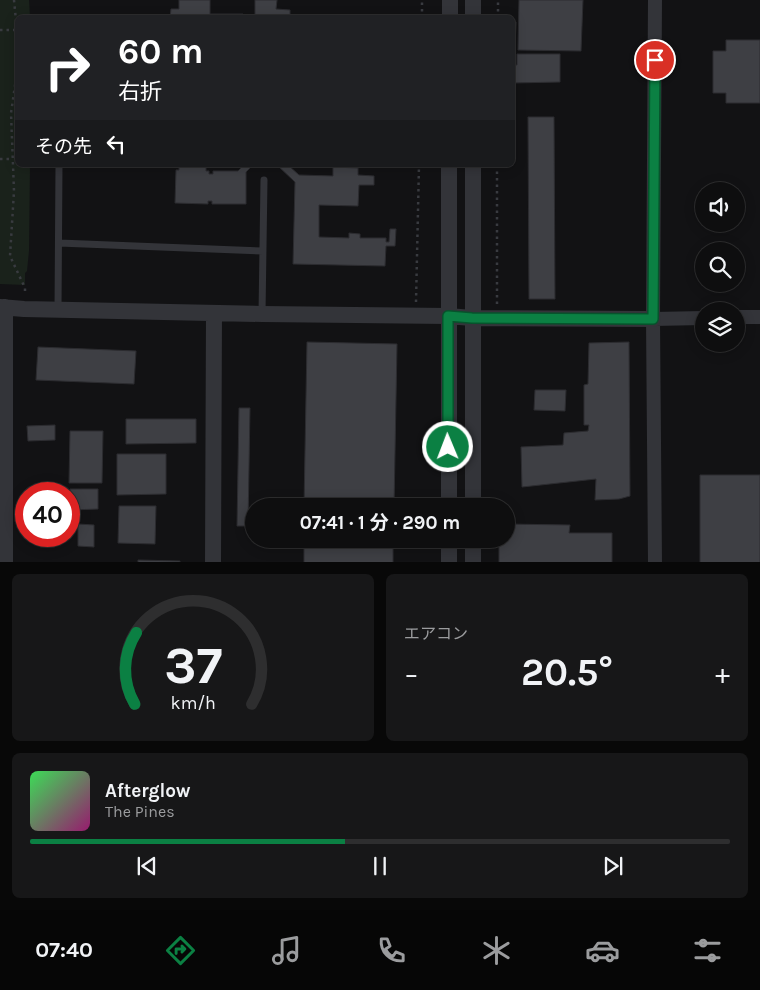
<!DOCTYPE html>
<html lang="ja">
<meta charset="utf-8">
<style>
:root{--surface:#0e0e0f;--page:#171718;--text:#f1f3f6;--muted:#9b9c9e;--line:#2e2e2f;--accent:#0b8043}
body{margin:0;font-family:Karla,"Noto Sans JP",sans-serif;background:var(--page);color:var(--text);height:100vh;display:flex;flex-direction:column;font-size:19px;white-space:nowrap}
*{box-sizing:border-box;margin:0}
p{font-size:16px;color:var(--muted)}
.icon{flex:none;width:28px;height:28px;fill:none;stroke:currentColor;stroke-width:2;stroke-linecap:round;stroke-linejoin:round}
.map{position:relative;height:562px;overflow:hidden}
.sheet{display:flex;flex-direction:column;gap:12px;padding:12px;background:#080808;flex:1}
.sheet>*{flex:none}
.banner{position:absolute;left:15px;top:15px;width:500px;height:152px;border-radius:8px;box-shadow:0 2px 12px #0003,0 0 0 1px var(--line);background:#202124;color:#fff;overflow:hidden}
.fabs{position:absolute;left:695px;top:182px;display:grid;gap:10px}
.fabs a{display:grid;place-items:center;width:50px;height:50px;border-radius:50%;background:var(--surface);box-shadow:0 2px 12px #0003,0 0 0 1px var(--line);font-size:25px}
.speed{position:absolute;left:15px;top:482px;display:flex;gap:10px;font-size:25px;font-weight:700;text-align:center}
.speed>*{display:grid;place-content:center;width:65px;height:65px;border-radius:50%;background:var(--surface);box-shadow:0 2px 12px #0003,0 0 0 1px var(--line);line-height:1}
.speed .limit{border:8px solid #d22;background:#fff;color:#111}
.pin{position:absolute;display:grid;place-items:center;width:42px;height:42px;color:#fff;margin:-21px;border:2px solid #fff;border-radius:50%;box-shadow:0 1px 5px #0007}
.me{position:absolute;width:55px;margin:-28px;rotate:359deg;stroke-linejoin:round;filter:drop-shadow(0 0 4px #0008)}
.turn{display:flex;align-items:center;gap:18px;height:105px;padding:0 20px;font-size:22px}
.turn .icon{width:65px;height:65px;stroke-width:2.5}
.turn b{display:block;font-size:35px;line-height:42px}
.then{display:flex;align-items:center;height:48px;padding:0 20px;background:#0003;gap:10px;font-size:19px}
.big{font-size:38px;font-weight:700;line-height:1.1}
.sheet .widget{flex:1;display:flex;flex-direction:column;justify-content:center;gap:8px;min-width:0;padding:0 18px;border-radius:8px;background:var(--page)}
.sheet .dial{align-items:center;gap:0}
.dial svg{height:130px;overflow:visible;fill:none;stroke:var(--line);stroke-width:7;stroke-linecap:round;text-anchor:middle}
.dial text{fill:var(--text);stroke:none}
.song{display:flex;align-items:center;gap:15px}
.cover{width:60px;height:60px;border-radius:8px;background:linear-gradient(135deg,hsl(130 70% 55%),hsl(320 70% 35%))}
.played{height:5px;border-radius:2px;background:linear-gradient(90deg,var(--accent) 45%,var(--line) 45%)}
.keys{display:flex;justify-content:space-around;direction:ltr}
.heat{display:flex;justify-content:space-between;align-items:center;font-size:28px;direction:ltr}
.sheet .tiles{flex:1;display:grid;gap:12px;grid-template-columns:1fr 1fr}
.widget:last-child{grid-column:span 2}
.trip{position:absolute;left:245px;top:498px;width:270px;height:50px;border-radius:25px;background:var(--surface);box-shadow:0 2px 12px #0003,0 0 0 1px var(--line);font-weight:700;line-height:50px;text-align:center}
.tab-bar{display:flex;height:80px;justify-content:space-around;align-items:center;background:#060606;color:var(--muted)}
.tab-bar .icon{width:35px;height:35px}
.tab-bar .active{color:var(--accent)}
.tab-bar b{font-size:22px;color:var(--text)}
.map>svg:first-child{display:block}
</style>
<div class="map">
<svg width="760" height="563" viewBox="0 0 760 563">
<rect width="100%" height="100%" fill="#121214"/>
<path fill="#1a221b" d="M0 0H29L30 17 18 18V165H30L29 251 27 271 25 273V285L0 284Z"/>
<path fill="#3e3f44" stroke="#2c2c30" d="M179 0H210V14H243V18H170L171 9H179Z
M255 0H277L276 9 290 10V18H255Z
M519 0H583L581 51 518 50Z
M512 22H516L515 48H512Z
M726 40H760V103H726V93H713V51H726Z
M517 54H560V82L512 83V65H517Z
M528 117H554L555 299H529Z
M140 165H173V166H140Z
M176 165H209V167H206V171H209V174H213V171H238L244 165H253L246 172V204H212V201H208V204L175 203 176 170H179V166Z
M277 165H288L299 175 333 176V167L358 168V175L374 176V185H359L358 206 319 205V237L349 238V233L360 234V238H386V242H389L390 229H396L395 246H386L385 266 293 264 295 182Z
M307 342 397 344 394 506H304Z
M629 342 630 496 619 499 595 500 596 479 522 487 521 447 563 445 564 433 588 431 589 425H584V385L588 384 589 343Z
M38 347 136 351 134 384 36 380Z
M535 390H566L565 411 534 410Z
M239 408H250L248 526H237Z
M126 419H196V443L126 444Z
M55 425V440L28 441 27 426Z
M70 431H103L102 483H69Z
M117 454H166V494L117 495Z
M700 475H760V563H700Z
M70 489H98V509L71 510Z
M119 506H156L155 544 118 543Z
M78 524 94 525V547L78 546Z
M506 524 570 525 569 533H612V563H499V539H506Z
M304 539H393V563H304Z
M138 560 180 561V563H138Z"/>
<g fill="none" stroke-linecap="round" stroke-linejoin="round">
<path stroke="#393b40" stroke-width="2.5" stroke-dasharray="2.5 4" stroke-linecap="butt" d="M14 0 18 42
M422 18V0
M498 18V0
M0 30H17
M18 65 11 113 14 191 10 256 25 288V294
M0 159H13
M416 302 419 165
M497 304V165"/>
<path stroke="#333439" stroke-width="7" d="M59 243 263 251
M58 310 59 165
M262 314 264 180"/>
<path stroke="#333439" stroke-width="14" d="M736 317H760
M653 319 704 318
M655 563 653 319 655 0"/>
<path stroke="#333439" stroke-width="16" d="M450 18V0
M473 18V0
M449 165V506
M473 165V506
M0 307 24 309 262 314 448 316 472 318 653 319
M5 307V563
M449 539V563
M473 539V563
M213 563 214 313"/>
</g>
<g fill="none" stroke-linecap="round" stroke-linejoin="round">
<g stroke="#07532c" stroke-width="12">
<path id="route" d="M448 447V316L472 318 653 319 655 60"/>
</g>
<use href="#route" stroke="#0b8043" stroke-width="9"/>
</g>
</svg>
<div class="fabs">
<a><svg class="icon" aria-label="sound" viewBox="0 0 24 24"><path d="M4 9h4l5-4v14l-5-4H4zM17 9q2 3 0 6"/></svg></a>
<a><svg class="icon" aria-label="search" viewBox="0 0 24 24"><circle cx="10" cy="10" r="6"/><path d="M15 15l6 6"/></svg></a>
<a><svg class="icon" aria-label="layers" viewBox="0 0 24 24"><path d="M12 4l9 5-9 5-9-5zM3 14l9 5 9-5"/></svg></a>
</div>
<div class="speed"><div class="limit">40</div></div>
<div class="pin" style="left:655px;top:60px;background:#d93025"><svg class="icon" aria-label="arrive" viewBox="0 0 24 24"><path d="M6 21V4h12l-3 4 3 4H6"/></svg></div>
<svg class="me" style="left:448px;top:447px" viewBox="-20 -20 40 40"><circle r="17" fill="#0b8043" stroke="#fff" stroke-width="3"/><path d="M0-11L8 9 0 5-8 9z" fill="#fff"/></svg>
<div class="trip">07:41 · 1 分 · 290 m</div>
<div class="banner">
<div class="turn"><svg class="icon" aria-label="right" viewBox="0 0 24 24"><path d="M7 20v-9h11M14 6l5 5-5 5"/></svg><div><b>60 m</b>右折</div></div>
<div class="then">その先<svg class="icon" aria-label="left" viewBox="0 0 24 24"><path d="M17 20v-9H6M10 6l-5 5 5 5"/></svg></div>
</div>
</div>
<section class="sheet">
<div class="tiles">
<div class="widget dial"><svg viewBox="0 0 100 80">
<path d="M14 69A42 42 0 1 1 86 69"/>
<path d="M14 69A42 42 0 0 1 15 25" stroke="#0b8043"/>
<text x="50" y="56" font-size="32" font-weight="700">37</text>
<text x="50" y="72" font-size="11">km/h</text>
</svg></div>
<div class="widget"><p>エアコン</p>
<div class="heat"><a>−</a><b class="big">20.5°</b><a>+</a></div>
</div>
<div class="widget">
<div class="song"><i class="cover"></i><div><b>Afterglow</b><p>The Pines</p></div></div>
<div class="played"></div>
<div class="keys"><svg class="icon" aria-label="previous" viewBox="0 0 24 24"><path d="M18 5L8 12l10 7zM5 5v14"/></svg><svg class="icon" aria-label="pause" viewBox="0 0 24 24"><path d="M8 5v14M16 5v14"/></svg><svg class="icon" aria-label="next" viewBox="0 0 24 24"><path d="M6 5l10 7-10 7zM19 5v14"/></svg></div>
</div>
</div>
</section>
<nav class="tab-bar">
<b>07:40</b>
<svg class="icon active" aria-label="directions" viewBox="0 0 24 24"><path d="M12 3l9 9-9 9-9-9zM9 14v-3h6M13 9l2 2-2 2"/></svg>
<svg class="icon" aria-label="music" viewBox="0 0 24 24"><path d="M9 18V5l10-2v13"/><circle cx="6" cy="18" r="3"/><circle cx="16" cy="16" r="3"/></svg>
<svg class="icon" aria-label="phone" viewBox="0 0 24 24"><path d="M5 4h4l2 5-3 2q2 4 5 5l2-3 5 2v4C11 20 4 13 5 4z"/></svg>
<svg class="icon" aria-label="climate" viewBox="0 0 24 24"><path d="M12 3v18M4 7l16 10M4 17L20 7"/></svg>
<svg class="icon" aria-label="car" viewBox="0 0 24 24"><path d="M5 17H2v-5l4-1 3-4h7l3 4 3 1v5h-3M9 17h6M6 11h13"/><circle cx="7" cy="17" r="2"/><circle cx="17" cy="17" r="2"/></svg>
<svg class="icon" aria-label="filters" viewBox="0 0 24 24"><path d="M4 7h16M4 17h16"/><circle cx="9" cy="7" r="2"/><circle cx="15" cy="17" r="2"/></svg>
</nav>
